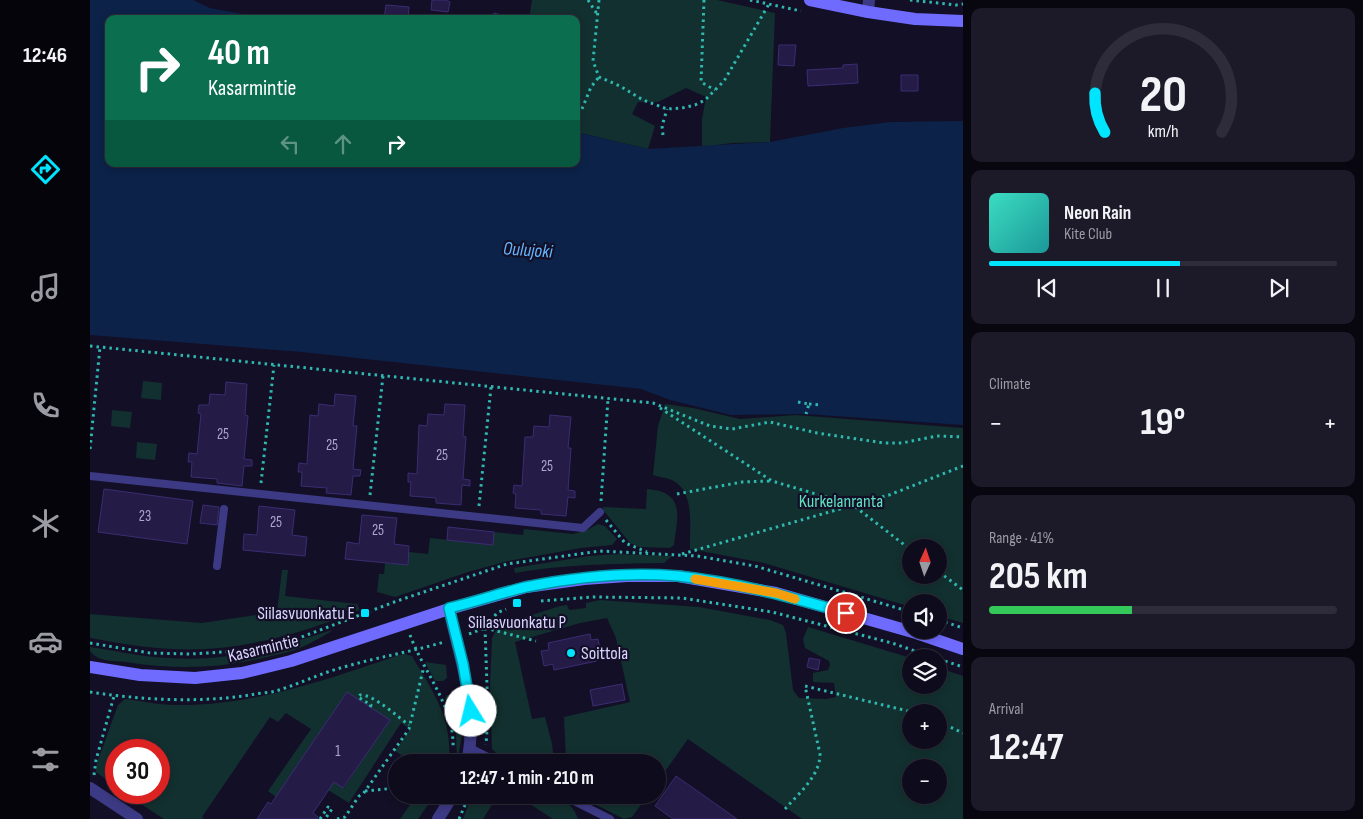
<!DOCTYPE html>
<meta charset="utf-8">
<style>
:root{--surface:#0e0b1c;--page:#1c1929;--text:#f1f3f6;--muted:#9b9ba3;--line:#2e2b3b;--accent:#00e5ff}
body{margin:0;font-family:"Sofia Sans Condensed",sans-serif;background:var(--page);color:var(--text);height:100vh;display:flex;flex-direction:column;font-size:19px;white-space:nowrap}
*{box-sizing:border-box;margin:0}
p{font-size:16px;color:var(--muted)}
.icon{flex:none;width:28px;height:28px;fill:none;stroke:currentColor;stroke-width:2;stroke-linecap:round;stroke-linejoin:round}
.map{position:relative;flex:1;overflow:hidden}
.sheet{display:flex;flex-direction:column;gap:8px;padding:8px;background:#08060f;width:400px}
.sheet>*{flex:none}
.banner{position:absolute;left:15px;top:15px;width:475px;height:152px;border-radius:10px;box-shadow:0 2px 8px #0003,0 0 0 1px var(--line);background:#0b6e4f;color:#fff;overflow:hidden}
.needle{width:32px;rotate:3deg}
.fabs{position:absolute;left:812px;top:539px;display:grid;gap:10px}
.fabs a{display:grid;place-items:center;width:45px;height:45px;border-radius:50%;background:var(--surface);box-shadow:0 2px 8px #0003,0 0 0 1px var(--line);font-size:25px}
.speed{position:absolute;left:15px;top:739px;display:flex;gap:10px;font-size:25px;font-weight:700;text-align:center}
.speed>*{display:grid;place-content:center;width:65px;height:65px;border-radius:50%;background:var(--surface);box-shadow:0 2px 8px #0003,0 0 0 1px var(--line);line-height:1}
.speed .limit{border:8px solid #d22;background:#fff;color:#111}
.pin{position:absolute;display:grid;place-items:center;width:42px;height:42px;color:#fff;margin:-21px;border:2px solid #fff;border-radius:50%;box-shadow:0 1px 5px #0007}
.me{position:absolute;width:55px;margin:-28px;rotate:351deg;stroke-linejoin:round;filter:drop-shadow(0 0 4px #0008)}
.turn{display:flex;align-items:center;gap:18px;height:105px;padding:0 20px;font-size:22px}
.turn .icon{width:65px;height:65px;stroke-width:2.5}
.turn b{display:block;font-size:35px;line-height:42px}
.lanes{display:flex;align-items:center;height:48px;padding:0 20px;background:#0003;justify-content:center;gap:25px;direction:ltr}
.lanes .off{opacity:.35}
.big{font-size:38px;font-weight:700;line-height:1.1}
.sheet .tile{flex:1;display:flex;flex-direction:column;justify-content:center;gap:8px;min-width:0;padding:0 18px;border-radius:10px;background:var(--page)}
.sheet .dial{align-items:center;gap:0}
.dial svg{height:130px;overflow:visible;fill:none;stroke:var(--line);stroke-width:7;stroke-linecap:round;text-anchor:middle}
.dial text{fill:var(--text);stroke:none}
.song{display:flex;align-items:center;gap:15px}
.cover{width:60px;height:60px;border-radius:8px;background:linear-gradient(135deg,hsl(170 70% 55%),hsl(180 70% 35%))}
.played{height:5px;border-radius:2px;background:linear-gradient(90deg,var(--accent) 55%,var(--line) 55%)}
.keys{display:flex;justify-content:space-around;direction:ltr}
.heat{display:flex;justify-content:space-between;align-items:center;font-size:28px;direction:ltr}
.charge{height:8px;border-radius:4px;background:linear-gradient(90deg,#34c759 41%,var(--line) 0)}
.trip{position:absolute;left:298px;top:754px;width:278px;height:50px;border-radius:25px;background:var(--surface);box-shadow:0 2px 8px #0003,0 0 0 1px var(--line);font-weight:700;line-height:50px;text-align:center}
main{display:flex;flex:1;min-height:0}
.tabs{display:flex;flex-direction:column;width:90px;justify-content:space-around;align-items:center;background:#06040b;color:var(--muted)}
.tabs .icon{width:35px;height:35px}
.tabs .selected{color:var(--accent)}
.tabs b{font-size:22px;color:var(--text)}
.map>svg:first-child{display:block}
</style>
<main>
<nav class="tabs">
<b>12:46</b>
<svg class="icon selected" aria-label="directions" viewBox="0 0 24 24"><path d="M12 3l9 9-9 9-9-9zM9 14v-3h6M13 9l2 2-2 2"/></svg>
<svg class="icon" aria-label="music" viewBox="0 0 24 24"><path d="M9 18V5l10-2v13"/><circle cx="6" cy="18" r="3"/><circle cx="16" cy="16" r="3"/></svg>
<svg class="icon" aria-label="phone" viewBox="0 0 24 24"><path d="M5 4h4l2 5-3 2q2 4 5 5l2-3 5 2v4C11 20 4 13 5 4z"/></svg>
<svg class="icon" aria-label="climate" viewBox="0 0 24 24"><path d="M12 3v18M4 7l16 10M4 17L20 7"/></svg>
<svg class="icon" aria-label="car" viewBox="0 0 24 24"><path d="M5 17H2v-5l4-1 3-4h7l3 4 3 1v5h-3M9 17h6M6 11h13"/><circle cx="7" cy="17" r="2"/><circle cx="17" cy="17" r="2"/></svg>
<svg class="icon" aria-label="filters" viewBox="0 0 24 24"><path d="M4 7h16M4 17h16"/><circle cx="9" cy="7" r="2"/><circle cx="15" cy="17" r="2"/></svg>
</nav>
<div class="map">
<svg width="873" height="819" viewBox="0 0 873 819">
<rect width="100%" height="100%" fill="#130f26"/>
<path fill="#12302f" fill-rule="evenodd" d="M442 0H627L685 13 680 142 642 143 612 147V119L616 97 596 88 568 102H548L542 114 565 126 558 149 486 132V19H439Z
M53 381 72 383 71 400 51 398Z
M575 404 603 408 650 419 706 415 873 428V623L849 616V602H821V607L674 563 600 549C599 528 606 492 582 480 577 478 569 477 563 475L568 426ZM821 548H849V575H821Z
M22 410 42 412 40 428 21 426Z
M47 442 67 444 65 460 46 458Z
M557 489C595 492 588 515 584 545L580 548 549 547 540 543 514 511 513 507 556 509Z
M508 524 515 526 527 539 522 545 491 548 418 561 378 572 305 597 287 592 289 574H294L295 563 317 565 319 552 338 554 340 538 403 545 404 532 433 535 434 529 483 534 497 530Z
M526 554 582 556 574 563C524 564 475 564 425 573L424 568 499 556Z
M192 570H198L195 596 267 604 270 610 266 611 265 608 253 612 255 616C199 637 143 652 83 649 55 648 28 643 0 638V614L112 623 187 612Z
M510 600 609 607 680 620 693 625 696 633 703 690 709 698 736 699 746 697 744 683 723 682V673L738 670 740 665 739 661 715 648 713 639 718 627 821 658V685H849V668L873 676V819H712L598 739 566 784V762H476L474 717 540 702 526 638 517 618 490 623 425 642 442 719 455 717 462 744 464 762C441 763 419 767 402 749L400 687 402 638 408 626 470 606 477 605 479 610 496 608V603ZM821 712H849V740H821ZM821 768H849V795H821Z
M242 630C240 633 230 638 224 641 211 649 196 653 181 656 132 669 85 670 36 662 24 661 8 662 0 651V647C27 651 53 657 80 658 137 662 189 647 242 630Z
M315 654 322 656C344 694 362 716 359 762H335L336 760 326 753 320 761 305 751 320 729 311 723 259 803 238 790 244 782 254 788 299 720 257 692 186 797 178 791 221 729 196 713 188 722 180 717 112 817 114 819H74L34 793 69 792V750H26V787L6 772 7 763 28 705 35 699C52 701 69 705 85 705 163 706 236 680 309 655Z
M335 662 356 665 357 678 353 681H345Z
M357 695H361C363 701 369 706 371 712 375 727 370 746 367 761L366 733 355 698Z
M327 795H345L328 819H310Z
M382 795H408L393 819H373Z
M426 795C449 795 480 792 488 819H463Z
M487 795H558L542 817 534 819Z"/>
<path fill="#0c2248" d="M0 0H103L120 8 153 14 158 19H19V164H486V132L558 149 680 142 753 128 800 122 873 121V425L716 414 641 415 580 400 551 389 212 352 0 335Z"/>
<path fill="#241b47" stroke="#3b2d73" d="M342 0H355L360 2 358 12 341 10Z
M296 5 319 7 318 19H294Z
M404 13 423 18V19H403Z
M689 45H706L704 66 688 65Z
M767 64 768 83 718 86 717 70 753 68V65Z
M811 75H828V91H811Z
M136 382 157 384 155 415 158 416 154 459 162 460V466H154L152 486 127 483V479L101 477 102 462H98L99 453 107 454 111 414 108 413 109 405H119L120 394 135 395Z
M245 394 266 396 263 426H267L263 469 271 470 270 476H263L261 495 236 493 237 488 211 486 212 472H208L209 463 217 464 220 415 228 416 229 404 244 406Z
M355 404 375 405 373 436 376 437 373 479 380 480V486L372 485 371 505 346 503V498L320 496 321 482H318V473L327 474 329 425 337 426 338 414 354 415Z
M460 415 481 417 478 448H481L478 490 485 491V498L478 497 476 516 451 514V510L425 508 426 494 423 493 424 485 432 486 435 437H443L444 426 459 427Z
M14 489 103 501 97 544 8 532Z
M113 505 129 507 127 525 110 523Z
M169 506 205 510 202 535 217 537 215 556 153 550 154 534 167 535Z
M272 515 307 518 304 544 319 546 318 565 255 559 257 542 269 544Z
M358 527 404 532 403 545 357 540Z
M500 634 501 640 508 639 511 654 505 656 507 661 464 670 463 664 454 666 451 651 459 650 458 643Z
M719 658 730 660 728 670 717 667Z
M532 684 535 700 503 706 500 690Z
M257 692 300 720 253 788 244 782 223 813 228 817 227 819H167L178 802 181 804Z
M586 776 647 819H583L565 806Z"/>
<g fill="none" stroke-linecap="round" stroke-linejoin="round">
<path stroke="#2fb8b0" stroke-width="3" stroke-dasharray="2.5 4" stroke-linecap="butt" d="M498 0 507 14
M509 0 503 61 509 77 530 86 553 100 577 109 592 108 605 105 615 100 634 81 679 4
M614 0 611 82 625 90
M660 0 711 11
M820 0 866 5 873 4
M492 109 501 87 509 77
M573 135 572 126 577 109
M0 346 563 403 620 426 642 429 680 422 727 433 794 443H812L847 436 873 437
M708 402 719 404 716 414
M719 404 730 405
M570 408 682 481 763 505 821 550
M0 449 10 347
M171 483 184 365
M587 494 652 482 681 481
M280 495 293 376
M511 501 518 399
M389 506 401 387
M516 520 535 543 557 552
M592 554 799 495 873 466
M849 572 873 590
M451 601 503 597 592 598 682 612 802 643 845 658
M849 620 873 628
M395 628 398 715 396 745
M395 628 446 641
M379 634 395 628 407 613 416 609
M320 635C334 673 365 707 363 749
M0 643 60 653 101 654 149 651 193 644 307 601 417 564 510 551 607 556 665 566 821 612
M849 659 873 667
M0 692C52 700 108 703 160 695 168 693 178 693 186 691 209 684 231 673 254 667 288 657 321 652 354 642
M280 707 281 705 268 697 270 695C283 694 308 717 319 725
M849 722 873 733
M4 775 6 760 24 696
M275 791 306 788
M695 809C709 793 730 776 730 754L715 686 822 712
M230 819 238 807 242 809 235 819
M247 819 255 817 269 796 273 794 319 729 334 666
M369 819 375 805"/>
<path stroke="#3d3a85" stroke-width="8" d="M0 476 493 528 510 512
M127 566 134 509
M380 748 408 762
M472 795 520 819"/>
<path stroke="#3d3a85" stroke-width="12" d="M778 12 779 0
M359 609C370 660 389 709 377 762
M0 788 47 819
M348 819 363 795"/>
<path stroke="#6f6bff" stroke-width="12" d="M720 0 778 12 825 19 873 21
M0 667 50 675 105 678 152 673 201 661 359 609 436 587 494 579 537 576H588L686 593 826 633 873 649"/>
</g>
<g fill="none" stroke-linecap="round" stroke-linejoin="round">
<g stroke="#0095a6" stroke-width="12">
<path id="route" d="M381 711 373 664 359 608C385 602 410 593 436 587 485 577 539 572 588 576 645 582 701 597 756 613"/>
</g>
<use href="#route" stroke="#00e5ff" stroke-width="9"/>
<path stroke="#f59e0b" stroke-width="9" d="M605 579 686 593 705 599"/>
</g>
<g fill="#00e5ff" stroke="#130f26" stroke-width="2">
<rect x="422" y="598" width="10" height="10" rx="2.5"/>
<rect x="270" y="608" width="10" height="10" rx="2.5"/>
<circle cx="481" cy="653" r="5"/>
</g>
<g text-anchor="middle" stroke-width="4.5" stroke-linejoin="round" paint-order="stroke">
<g font-size="15" fill="#aca6d1">
<text x="133" y="439">25</text>
<text x="242" y="450">25</text>
<text x="352" y="460">25</text>
<text x="457" y="471">25</text>
<text x="55" y="521">23</text>
<text x="186" y="527">25</text>
<text x="288" y="535">25</text>
<text x="248" y="756">1</text>
</g>
<g font-size="18" fill="#5fe0c0" stroke="#130f26">
<text x="751" y="507">Kurkelanranta</text>
</g>
<g font-size="18" fill="#d9d4ff" stroke="#130f26" text-anchor="end">
<text x="265" y="619">Siilasvuonkatu E</text>
<text x="427" y="628" text-anchor="middle">Siilasvuonkatu P</text>
<text x="491" y="659" text-anchor="start">Soittola</text>
</g>
<g font-size="18" fill="#d9d4ff" stroke="#130f26">
<text transform="translate(173 648) rotate(-13)" y="6">Kasarmintie</text>
</g>
<g font-size="19" font-style="italic" fill="#62b6ff" stroke="#130f26">
<text transform="translate(438 249) rotate(4)" y="7">Oulujoki</text>
</g>
</g>
</svg>
<div class="fabs">
<a><svg class="needle" viewBox="-14 -14 28 28"><path d="M0-13l5 13h-10z" fill="#e53935"/><path d="M0 13l5-13h-10z" fill="#9b9ba3"/></svg></a>
<a><svg class="icon" aria-label="sound" viewBox="0 0 24 24"><path d="M4 9h4l5-4v14l-5-4H4zM17 9q2 3 0 6"/></svg></a>
<a><svg class="icon" aria-label="layers" viewBox="0 0 24 24"><path d="M12 4l9 5-9 5-9-5zM3 14l9 5 9-5"/></svg></a>
<a>+</a>
<a>−</a>
</div>
<div class="speed"><div class="limit">30</div></div>
<div class="pin" style="left:756px;top:613px;background:#d93025"><svg class="icon" aria-label="arrive" viewBox="0 0 24 24"><path d="M6 21V4h12l-3 4 3 4H6"/></svg></div>
<svg class="me" style="left:381px;top:711px" viewBox="-20 -20 40 40"><circle r="19" fill="#fff"/><path d="M0-13L10 11 0 6-10 11z" fill="#00e5ff"/></svg>
<div class="trip">12:47 · 1 min · 210 m</div>
<div class="banner">
<div class="turn"><svg class="icon" aria-label="right" viewBox="0 0 24 24"><path d="M7 20v-9h11M14 6l5 5-5 5"/></svg><div><b>40 m</b>Kasarmintie</div></div>
<div class="lanes"><svg class="icon off" aria-label="left" viewBox="0 0 24 24"><path d="M17 20v-9H6M10 6l-5 5 5 5"/></svg><svg class="icon off" aria-label="ahead" viewBox="0 0 24 24"><path d="M12 20V5M6 11l6-6 6 6"/></svg><svg class="icon" aria-label="right" viewBox="0 0 24 24"><path d="M7 20v-9h11M14 6l5 5-5 5"/></svg></div>
</div>
</div>
<section class="sheet">
<div class="tile dial"><svg viewBox="0 0 100 80">
<path d="M14 69A42 42 0 1 1 86 69"/>
<path d="M14 69A42 42 0 0 1 8 45" stroke="#00e5ff"/>
<text x="50" y="56" font-size="32" font-weight="700">20</text>
<text x="50" y="72" font-size="11">km/h</text>
</svg></div>
<div class="tile">
<div class="song"><i class="cover"></i><div><b>Neon Rain</b><p>Kite Club</p></div></div>
<div class="played"></div>
<div class="keys"><svg class="icon" aria-label="previous" viewBox="0 0 24 24"><path d="M18 5L8 12l10 7zM5 5v14"/></svg><svg class="icon" aria-label="pause" viewBox="0 0 24 24"><path d="M8 5v14M16 5v14"/></svg><svg class="icon" aria-label="next" viewBox="0 0 24 24"><path d="M6 5l10 7-10 7zM19 5v14"/></svg></div>
</div>
<div class="tile"><p>Climate</p>
<div class="heat"><a>−</a><b class="big">19°</b><a>+</a></div>
</div>
<div class="tile"><p>Range · 41%</p><b class="big">205 km</b><div class="charge"></div></div>
<div class="tile"><p>Arrival</p><b class="big">12:47</b></div>
</section>
</main>
